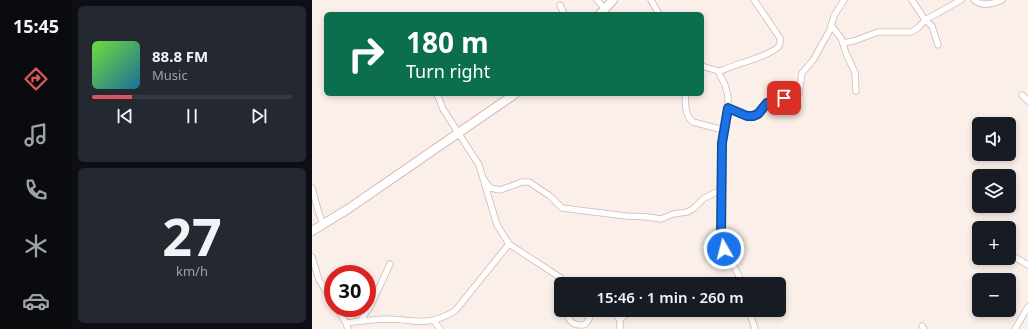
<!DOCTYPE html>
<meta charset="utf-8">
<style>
:root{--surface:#171b24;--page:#242831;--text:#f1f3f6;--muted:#9ea1a6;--line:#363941;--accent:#dd565d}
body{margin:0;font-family:"Noto Sans",sans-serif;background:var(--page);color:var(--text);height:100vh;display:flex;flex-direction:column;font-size:15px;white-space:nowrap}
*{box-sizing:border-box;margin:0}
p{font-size:13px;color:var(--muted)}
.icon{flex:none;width:22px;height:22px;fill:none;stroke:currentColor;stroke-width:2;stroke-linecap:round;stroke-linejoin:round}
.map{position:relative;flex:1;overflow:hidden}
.drawer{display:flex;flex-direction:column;gap:6px;padding:6px;background:#0d0f14;width:240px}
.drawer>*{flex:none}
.guide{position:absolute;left:12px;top:12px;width:380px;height:84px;border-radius:6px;box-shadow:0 2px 6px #0003;background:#0b6e4f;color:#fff;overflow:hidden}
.controls{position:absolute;left:660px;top:117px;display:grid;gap:8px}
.controls a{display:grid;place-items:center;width:44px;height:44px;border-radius:6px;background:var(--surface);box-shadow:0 2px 6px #0003;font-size:20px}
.speed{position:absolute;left:12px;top:265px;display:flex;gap:8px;font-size:20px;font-weight:700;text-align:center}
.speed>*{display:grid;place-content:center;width:52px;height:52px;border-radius:50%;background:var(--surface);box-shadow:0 2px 6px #0003;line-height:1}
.speed .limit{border:6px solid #d22;background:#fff;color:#111}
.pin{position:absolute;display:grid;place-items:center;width:34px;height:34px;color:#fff;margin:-17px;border-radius:8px;box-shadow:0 2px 6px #0006}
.me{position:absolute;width:44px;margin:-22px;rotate:352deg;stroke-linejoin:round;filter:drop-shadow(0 0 3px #0008)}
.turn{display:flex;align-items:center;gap:14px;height:84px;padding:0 16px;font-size:18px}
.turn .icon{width:52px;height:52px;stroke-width:2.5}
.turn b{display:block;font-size:28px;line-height:34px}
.drawer .card{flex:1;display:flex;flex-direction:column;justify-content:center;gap:6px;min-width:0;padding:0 14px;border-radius:6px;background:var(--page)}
.drawer .dial{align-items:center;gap:0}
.dial b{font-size:52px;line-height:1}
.song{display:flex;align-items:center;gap:12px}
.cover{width:48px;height:48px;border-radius:6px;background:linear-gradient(135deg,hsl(100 70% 55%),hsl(200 70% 35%))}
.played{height:4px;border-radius:2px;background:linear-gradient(90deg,var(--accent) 20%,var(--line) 20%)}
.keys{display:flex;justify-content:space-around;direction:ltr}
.trip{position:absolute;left:242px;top:277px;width:232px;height:40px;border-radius:6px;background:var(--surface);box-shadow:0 2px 6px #0003;font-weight:600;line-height:40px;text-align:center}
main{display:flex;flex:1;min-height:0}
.menu{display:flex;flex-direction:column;width:72px;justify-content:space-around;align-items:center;background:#090b0e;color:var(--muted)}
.menu .icon{width:28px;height:28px}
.menu .active{color:var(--accent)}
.menu b{font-size:18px;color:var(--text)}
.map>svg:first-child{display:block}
</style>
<main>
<nav class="menu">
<b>15:45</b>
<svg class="icon active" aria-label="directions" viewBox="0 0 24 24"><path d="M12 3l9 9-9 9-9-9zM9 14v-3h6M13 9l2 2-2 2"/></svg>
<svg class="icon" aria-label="music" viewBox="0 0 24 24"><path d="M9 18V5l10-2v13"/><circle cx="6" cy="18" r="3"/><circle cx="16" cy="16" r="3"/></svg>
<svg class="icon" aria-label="phone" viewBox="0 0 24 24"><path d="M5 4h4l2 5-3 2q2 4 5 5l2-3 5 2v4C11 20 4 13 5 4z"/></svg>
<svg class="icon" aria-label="climate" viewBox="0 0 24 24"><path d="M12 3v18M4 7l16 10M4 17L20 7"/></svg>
<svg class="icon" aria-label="car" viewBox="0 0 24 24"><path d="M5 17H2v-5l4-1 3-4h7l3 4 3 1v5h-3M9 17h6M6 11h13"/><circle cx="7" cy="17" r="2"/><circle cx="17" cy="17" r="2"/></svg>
</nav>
<section class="drawer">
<div class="card">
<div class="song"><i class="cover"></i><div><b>88.8 FM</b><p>Music</p></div></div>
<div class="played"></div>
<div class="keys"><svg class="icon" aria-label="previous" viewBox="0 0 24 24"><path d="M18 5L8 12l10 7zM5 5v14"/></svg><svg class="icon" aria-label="pause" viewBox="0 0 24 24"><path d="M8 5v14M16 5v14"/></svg><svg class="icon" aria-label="next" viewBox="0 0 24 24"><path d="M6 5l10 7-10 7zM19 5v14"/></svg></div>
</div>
<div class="card dial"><b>27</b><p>km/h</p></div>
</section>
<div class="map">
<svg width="716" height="329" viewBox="0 0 716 329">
<rect width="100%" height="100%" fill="#fbefe9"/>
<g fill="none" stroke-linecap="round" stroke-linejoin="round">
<g stroke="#cfb7b2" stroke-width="7">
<path id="minor" d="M285 0 293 9
M339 0 347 14
M600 0 613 20 620 26 626 45
M662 0C670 7 681 4 690 0
M248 5 252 14
M519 25 529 38 534 53 543 73 544 91
M531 43 542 41 566 32H599L606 28 613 20 649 0
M390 66 406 71 411 70C424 64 458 56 466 47 469 45 468 42 468 38L442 0
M406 71 413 85 416 96V108L410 143V241C414 256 425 268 430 284
M125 94 131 109 167 165 185 225 197 244 249 278 252 284
M373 94C374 104 372 115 381 122L411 130
M710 95 716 101
M416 108C424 112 437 120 446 114 451 109 453 104 460 101 469 98 479 98 487 93L490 73 502 59 510 44 518 30 522 16 532 0
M171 178 178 188 188 190 210 182H217L238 196 250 208 314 216 336 217 349 219 361 214 375 212 381 209 391 199 410 189
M0 188 6 210 11 225
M697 254 716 265
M0 257 7 280 21 301
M25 308 34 323 36 329
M254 310C256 319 259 325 269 325 272 325 273 325 275 322 278 319 278 314 281 310
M300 310 308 320V329
M378 310 380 313
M437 310 443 329
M308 320 313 315 323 310
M48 321 58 307 78 264
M122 321 128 329
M34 323C49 321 63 319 77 319 107 320 115 327 143 311L197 244
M610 326 612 329
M703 329 716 307"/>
</g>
<g stroke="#d4b7b2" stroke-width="10">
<path id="secondary" d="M288 14 301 0
M0 231 36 209 203 94"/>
</g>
<use href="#minor" stroke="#fff" stroke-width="5.5"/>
<use href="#secondary" stroke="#fff" stroke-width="8"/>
</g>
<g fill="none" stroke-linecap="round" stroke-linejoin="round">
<g stroke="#114b97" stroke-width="10">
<path id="route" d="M412 249 409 235 410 143 416 108 435 116H441L446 114 455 103 472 98"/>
</g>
<use href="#route" stroke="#1a73e8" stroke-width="7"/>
</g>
</svg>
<div class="controls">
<a><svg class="icon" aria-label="sound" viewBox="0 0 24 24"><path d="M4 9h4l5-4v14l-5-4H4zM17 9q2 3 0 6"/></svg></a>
<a><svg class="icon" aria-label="layers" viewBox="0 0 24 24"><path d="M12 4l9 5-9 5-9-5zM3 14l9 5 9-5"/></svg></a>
<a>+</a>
<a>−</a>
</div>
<div class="speed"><div class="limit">30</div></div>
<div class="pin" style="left:472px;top:98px;background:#d93025"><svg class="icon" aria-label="arrive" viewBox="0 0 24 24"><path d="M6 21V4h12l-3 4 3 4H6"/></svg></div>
<svg class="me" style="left:412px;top:249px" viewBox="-20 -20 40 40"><circle r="17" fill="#1a73e8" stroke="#fff" stroke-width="3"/><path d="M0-11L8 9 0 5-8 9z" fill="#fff"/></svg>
<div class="trip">15:46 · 1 min · 260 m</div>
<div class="guide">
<div class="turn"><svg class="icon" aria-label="right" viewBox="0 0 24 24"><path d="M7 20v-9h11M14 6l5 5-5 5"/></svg><div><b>180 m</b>Turn right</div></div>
</div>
</div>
</main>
